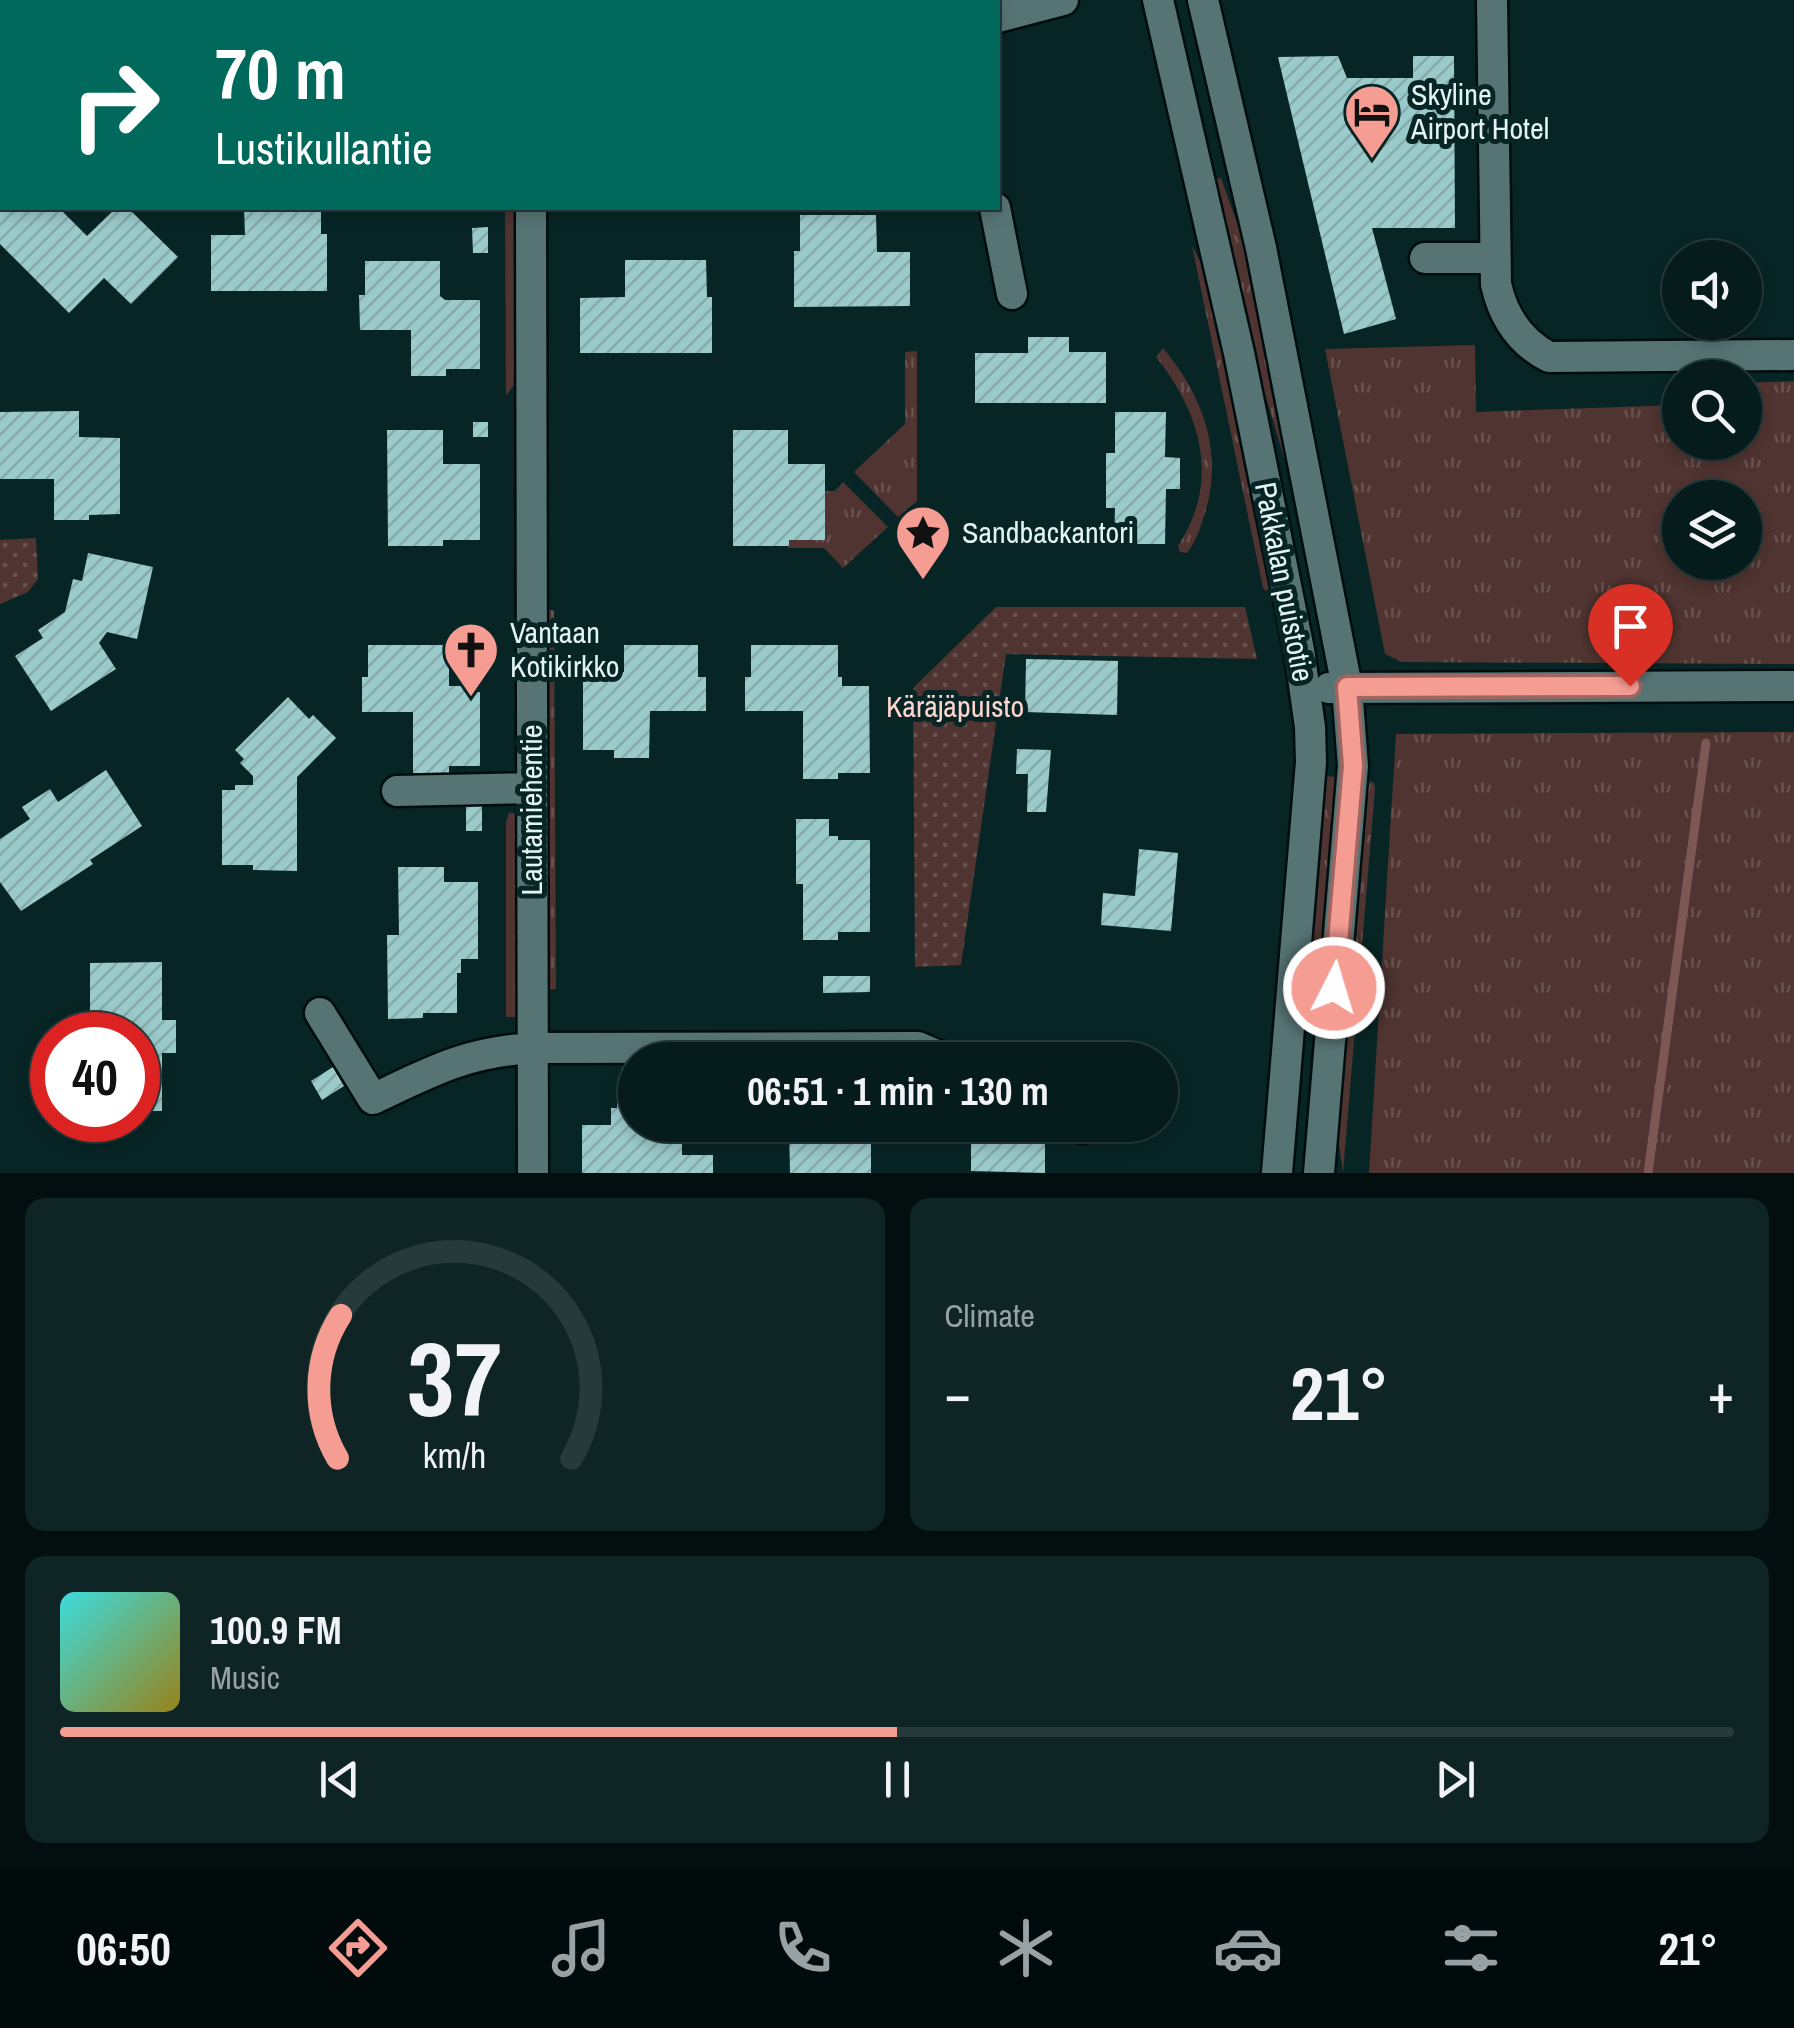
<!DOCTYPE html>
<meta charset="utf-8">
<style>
:root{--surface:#061c1c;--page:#0f2525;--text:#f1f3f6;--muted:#98a1a3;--line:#273a3b;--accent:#f59c93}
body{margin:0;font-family:"Archivo Narrow",sans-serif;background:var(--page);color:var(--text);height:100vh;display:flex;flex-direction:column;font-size:38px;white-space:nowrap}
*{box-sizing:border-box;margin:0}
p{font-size:32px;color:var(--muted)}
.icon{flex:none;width:55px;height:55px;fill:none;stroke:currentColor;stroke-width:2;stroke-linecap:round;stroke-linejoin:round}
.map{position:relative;height:1173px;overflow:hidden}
.details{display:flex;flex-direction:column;gap:25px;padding:25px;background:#030f0f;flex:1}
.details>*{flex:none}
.guide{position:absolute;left:0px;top:0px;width:1000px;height:210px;box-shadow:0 5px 15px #0003,0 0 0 2px var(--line);background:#00695c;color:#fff;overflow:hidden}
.buttons{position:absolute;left:1662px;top:240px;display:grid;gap:20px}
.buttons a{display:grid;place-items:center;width:100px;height:100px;border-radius:50%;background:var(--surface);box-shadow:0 5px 15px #0003,0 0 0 2px var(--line);font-size:50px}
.speed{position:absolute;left:30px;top:1012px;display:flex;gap:20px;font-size:50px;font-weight:700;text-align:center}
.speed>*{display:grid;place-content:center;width:130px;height:130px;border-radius:50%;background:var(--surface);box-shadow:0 5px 15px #0003,0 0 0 2px var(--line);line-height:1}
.speed .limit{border:15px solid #d22;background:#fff;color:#111}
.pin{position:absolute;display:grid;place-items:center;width:85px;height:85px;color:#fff;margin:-102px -42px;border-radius:50% 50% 50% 0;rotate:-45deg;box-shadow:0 0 10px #0007}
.pin .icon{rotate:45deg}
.me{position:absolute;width:110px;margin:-55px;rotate:5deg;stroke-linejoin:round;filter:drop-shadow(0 0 8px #0008)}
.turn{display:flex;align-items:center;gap:35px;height:210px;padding:0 50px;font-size:45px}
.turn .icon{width:130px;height:130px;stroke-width:2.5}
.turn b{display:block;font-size:70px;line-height:85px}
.big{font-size:75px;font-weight:700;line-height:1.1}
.details .tile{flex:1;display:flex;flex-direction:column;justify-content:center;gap:15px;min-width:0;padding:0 35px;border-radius:20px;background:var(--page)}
.details .dial{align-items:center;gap:0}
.dial svg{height:260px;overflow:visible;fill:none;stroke:var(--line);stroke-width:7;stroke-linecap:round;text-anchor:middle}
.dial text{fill:var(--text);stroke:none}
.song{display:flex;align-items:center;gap:30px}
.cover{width:120px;height:120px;border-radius:15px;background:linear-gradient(135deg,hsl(180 70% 55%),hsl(50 70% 35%))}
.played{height:10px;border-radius:5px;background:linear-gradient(90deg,var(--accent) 50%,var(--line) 50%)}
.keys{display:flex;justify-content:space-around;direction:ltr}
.heat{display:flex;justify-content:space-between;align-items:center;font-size:55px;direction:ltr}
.details .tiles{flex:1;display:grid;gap:25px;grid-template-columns:1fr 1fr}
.tile:last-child{grid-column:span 2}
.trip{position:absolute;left:618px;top:1042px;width:560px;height:100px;border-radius:50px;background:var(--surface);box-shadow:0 5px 15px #0003,0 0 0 2px var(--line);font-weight:700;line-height:100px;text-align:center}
.dock{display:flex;height:160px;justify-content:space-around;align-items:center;background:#020b0b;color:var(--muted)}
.dock .icon{width:70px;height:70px}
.dock .current{color:var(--accent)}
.dock b{font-size:45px;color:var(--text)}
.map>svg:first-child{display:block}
</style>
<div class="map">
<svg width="1794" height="1173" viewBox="0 0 1794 1173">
<defs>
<pattern id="grass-tufts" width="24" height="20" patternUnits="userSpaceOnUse" patternTransform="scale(2.5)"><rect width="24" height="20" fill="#4f3431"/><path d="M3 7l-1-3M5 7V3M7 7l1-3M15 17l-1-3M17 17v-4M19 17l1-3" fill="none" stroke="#68524f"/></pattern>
<pattern id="park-dots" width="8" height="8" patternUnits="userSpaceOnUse" patternTransform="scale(2.5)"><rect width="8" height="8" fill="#4f3431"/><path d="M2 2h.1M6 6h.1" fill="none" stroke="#68524f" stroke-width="1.8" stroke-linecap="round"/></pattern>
<pattern id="building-hatch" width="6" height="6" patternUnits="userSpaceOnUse" patternTransform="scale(2.5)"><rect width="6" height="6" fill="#9bcacb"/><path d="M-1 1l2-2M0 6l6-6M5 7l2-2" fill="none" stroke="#85aaaa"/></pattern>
</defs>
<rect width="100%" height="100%" fill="#082526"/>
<path fill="url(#grass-tufts)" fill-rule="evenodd" d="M1221 178 1251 262 1293 457 1284 458 1247 332 1213 180Z
M505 208H515L514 385 506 396Z
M1192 246 1206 272 1277 591 1267 592 1263 588Z
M1475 345 1476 412 1680 405V442H1745V383L1794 381V664L1402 662 1385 654 1325 349ZM1680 498H1745V562H1680Z
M1163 348C1202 395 1223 449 1206 510 1201 525 1197 541 1187 553L1180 552 1178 546C1221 481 1201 413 1156 357Z
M917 351V501L898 517 854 472 905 424V352Z
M843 482 888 527 843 568 824 548H788L789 540H825V491H835Z
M545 608 554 611 556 989 544 990Z
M1794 732V1173H1369L1396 734Z
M1323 776 1340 777 1321 1000 1302 998Z
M1363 779 1374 783 1375 789 1343 1173 1334 1109Z
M509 813H516V1017H506V822Z"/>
<path fill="url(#park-dots)" d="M36 538 38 579 28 592 0 604V540Z
M996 607H1245L1257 659 1006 654 961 965 915 967 913 688Z"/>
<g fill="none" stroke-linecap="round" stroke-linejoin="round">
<path stroke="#7c5753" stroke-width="9" d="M1648 1173 1706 743"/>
</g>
<path fill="url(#building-hatch)" d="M1338 56 1347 78H1413V56H1454L1455 228H1372L1396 319 1344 334 1278 57Z
M0 208H59L87 236 116 208H128L178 257 131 304 104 278 69 313 0 244Z
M244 208H321V234H327V291H211V235H245Z
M800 215H876L877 252H910V306L794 307V251H800Z
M488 227V253H473L472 228Z
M625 260H706L707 297H712V353H580V298L625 297Z
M365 261H440V296L445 300H480V369H446V376H411V330H360L359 295H365Z
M1028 337H1069V352H1106V403H975V353H1028Z
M79 411V437L120 438V514L89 515V520H54V479H0V412Z
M1115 412H1166L1165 457 1180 458V489H1166L1165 544H1114L1115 508H1106V453H1115Z
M473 422H488V437H473Z
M387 430H443V464H480V540H443V546H388Z
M733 430H788V464H825V540H789V546H733Z
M88 553 153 567 137 639 107 632 99 643 116 669 51 711 15 656 43 638 38 630 65 612 73 579 82 581Z
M368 645H443V658H449V686H467V692H480V766H449V773H413V712H362V677H368Z
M624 645H698V677H706V711H650L649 758H614V750H583V677H615V672H624Z
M751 645H838V677H842V686H869L870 773H838V779H803V711H745V677H751Z
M1026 659 1118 661 1117 715 1025 712Z
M288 697 309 719 313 715 336 738 297 777V871L253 870V865H222V790H235V785H253V776L240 763 244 759 235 750Z
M1017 749 1051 750 1046 812H1027L1028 774H1016Z
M106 770 142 826 90 860 93 864 21 911 0 882V839L30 819 22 807 50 789 58 802Z
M466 798H482V831H466Z
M796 819H829V836H838V840H870V932H838V940H803V884H796Z
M1139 849 1178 853 1171 931 1101 925 1103 893 1135 896Z
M398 867H444V882H478V959H461V973H457V1013H423V1018L388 1019 387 935H399Z
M162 962V1020H176V1053H162V1111H138V1035H90V963Z
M823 976H870V992L823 993Z
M333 1067 344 1086 322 1100 311 1081Z
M617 1088H635V1125H682V1155H713V1173H582V1125H611V1108H617Z
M789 1125 871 1126V1173H790Z
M971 1125 1045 1128V1173L971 1171Z"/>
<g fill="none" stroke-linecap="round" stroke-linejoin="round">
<g stroke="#000d0e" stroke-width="35">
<path id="minor" d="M858 0 859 2
M1158 0 1239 353 1299 650 1310 727 1311 762 1277 1173
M1203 0 1261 248 1347 687 1353 766 1319 1173
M1492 0 1496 284C1503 316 1520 342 1549 357L1794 355
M369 2 371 0
M891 2 900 0
M0 15H2
M998 17 1063 0
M0 102H2
M531 208 533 1173
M995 208 1012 294
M1425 258H1494
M1329 688 1794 686
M397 791 532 788
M320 1013 373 1099C432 1071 466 1052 534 1048L918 1047 948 1060
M1079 1125 1082 1128"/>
</g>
<use href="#minor" stroke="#577475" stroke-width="30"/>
</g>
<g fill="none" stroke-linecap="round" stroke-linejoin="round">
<g stroke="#9f6560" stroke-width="25">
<path id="route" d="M1334 988 1353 766 1347 687 1630 686"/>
</g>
<use href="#route" stroke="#f59c93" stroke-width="18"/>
</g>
<defs>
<g id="hotel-pin" transform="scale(2.875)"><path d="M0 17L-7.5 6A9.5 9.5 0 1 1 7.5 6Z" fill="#f59c93" stroke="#082526"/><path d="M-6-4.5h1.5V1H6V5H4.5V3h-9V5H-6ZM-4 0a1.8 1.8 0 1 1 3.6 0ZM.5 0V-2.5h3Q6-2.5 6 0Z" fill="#111"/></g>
<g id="sight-pin" transform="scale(2.875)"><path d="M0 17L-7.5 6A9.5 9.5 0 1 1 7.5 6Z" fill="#f59c93" stroke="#082526"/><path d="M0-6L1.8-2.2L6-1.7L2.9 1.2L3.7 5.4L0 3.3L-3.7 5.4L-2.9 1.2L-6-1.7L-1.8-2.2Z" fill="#111"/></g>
<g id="church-pin" transform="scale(2.875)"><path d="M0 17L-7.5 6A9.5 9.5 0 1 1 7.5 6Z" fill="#f59c93" stroke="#082526"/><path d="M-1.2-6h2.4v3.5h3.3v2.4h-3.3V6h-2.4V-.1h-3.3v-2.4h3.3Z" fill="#111"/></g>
</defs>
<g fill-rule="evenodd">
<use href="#hotel-pin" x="1372" y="112"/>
<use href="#sight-pin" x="923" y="533"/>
<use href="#church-pin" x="471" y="650"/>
</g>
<g text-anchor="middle" stroke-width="10" stroke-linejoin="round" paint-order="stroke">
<g font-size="30" fill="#e4f4f4" stroke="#082526" text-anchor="start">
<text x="1411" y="105">Skyline<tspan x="1411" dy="34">Airport Hotel</tspan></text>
<text x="962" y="543">Sandbackantori</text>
<text x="510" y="643">Vantaan<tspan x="510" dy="34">Kotikirkko</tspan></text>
</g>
<g font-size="30" fill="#e4f4f4" stroke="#082526">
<text transform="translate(1284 582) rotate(79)" y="10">Pakkalan puistotie</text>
<text transform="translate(532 810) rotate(-90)" y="10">Lautamiehentie</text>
</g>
<g font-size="30" fill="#ffd5d0" stroke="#082526">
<text x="955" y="717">Käräjäpuisto</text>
</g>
</g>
</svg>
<div class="buttons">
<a><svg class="icon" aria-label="sound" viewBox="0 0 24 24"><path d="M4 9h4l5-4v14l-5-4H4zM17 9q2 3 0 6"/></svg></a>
<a><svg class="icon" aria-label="search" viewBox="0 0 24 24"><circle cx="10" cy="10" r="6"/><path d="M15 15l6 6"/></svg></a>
<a><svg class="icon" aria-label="layers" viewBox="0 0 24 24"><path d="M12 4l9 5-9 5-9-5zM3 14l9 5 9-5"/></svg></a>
</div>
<div class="speed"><div class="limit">40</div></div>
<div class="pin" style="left:1630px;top:686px;background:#d93025"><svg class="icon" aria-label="arrive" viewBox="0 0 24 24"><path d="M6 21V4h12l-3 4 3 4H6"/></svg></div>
<svg class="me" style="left:1334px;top:988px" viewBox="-20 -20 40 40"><circle r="17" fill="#f59c93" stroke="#fff" stroke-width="3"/><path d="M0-11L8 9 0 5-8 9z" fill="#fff"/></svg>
<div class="trip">06:51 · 1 min · 130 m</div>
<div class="guide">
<div class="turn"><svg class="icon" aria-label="right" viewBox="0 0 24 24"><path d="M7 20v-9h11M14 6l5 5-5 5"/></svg><div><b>70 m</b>Lustikullantie</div></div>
</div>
</div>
<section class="details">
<div class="tiles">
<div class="tile dial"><svg viewBox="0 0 100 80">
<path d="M14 69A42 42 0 1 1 86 69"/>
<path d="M14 69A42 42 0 0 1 15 25" stroke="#f59c93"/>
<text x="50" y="56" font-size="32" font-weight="700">37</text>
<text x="50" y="72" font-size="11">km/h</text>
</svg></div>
<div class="tile"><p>Climate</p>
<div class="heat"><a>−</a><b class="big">21°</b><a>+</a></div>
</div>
<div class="tile">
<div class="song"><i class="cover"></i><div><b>100.9 FM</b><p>Music</p></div></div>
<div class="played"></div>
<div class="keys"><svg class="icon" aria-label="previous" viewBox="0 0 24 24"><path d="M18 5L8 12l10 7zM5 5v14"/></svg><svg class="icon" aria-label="pause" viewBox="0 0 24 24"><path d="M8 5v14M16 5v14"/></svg><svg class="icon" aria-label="next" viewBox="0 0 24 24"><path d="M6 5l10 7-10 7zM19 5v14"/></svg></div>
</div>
</div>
</section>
<nav class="dock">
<b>06:50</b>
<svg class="icon current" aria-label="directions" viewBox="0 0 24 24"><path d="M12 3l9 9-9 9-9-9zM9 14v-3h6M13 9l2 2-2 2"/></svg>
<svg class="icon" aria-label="music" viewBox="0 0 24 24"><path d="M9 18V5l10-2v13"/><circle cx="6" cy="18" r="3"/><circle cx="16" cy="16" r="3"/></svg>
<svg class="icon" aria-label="phone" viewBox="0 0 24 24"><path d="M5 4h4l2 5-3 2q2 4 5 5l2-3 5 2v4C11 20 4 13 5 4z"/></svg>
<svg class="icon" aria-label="climate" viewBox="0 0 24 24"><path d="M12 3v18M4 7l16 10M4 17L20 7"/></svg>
<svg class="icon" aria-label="car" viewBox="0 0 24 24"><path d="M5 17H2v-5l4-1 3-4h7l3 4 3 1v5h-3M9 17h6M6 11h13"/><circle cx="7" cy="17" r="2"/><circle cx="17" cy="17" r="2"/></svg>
<svg class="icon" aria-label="filters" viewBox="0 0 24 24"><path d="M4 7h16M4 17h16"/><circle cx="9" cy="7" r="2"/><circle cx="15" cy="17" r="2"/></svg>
<b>21°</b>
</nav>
